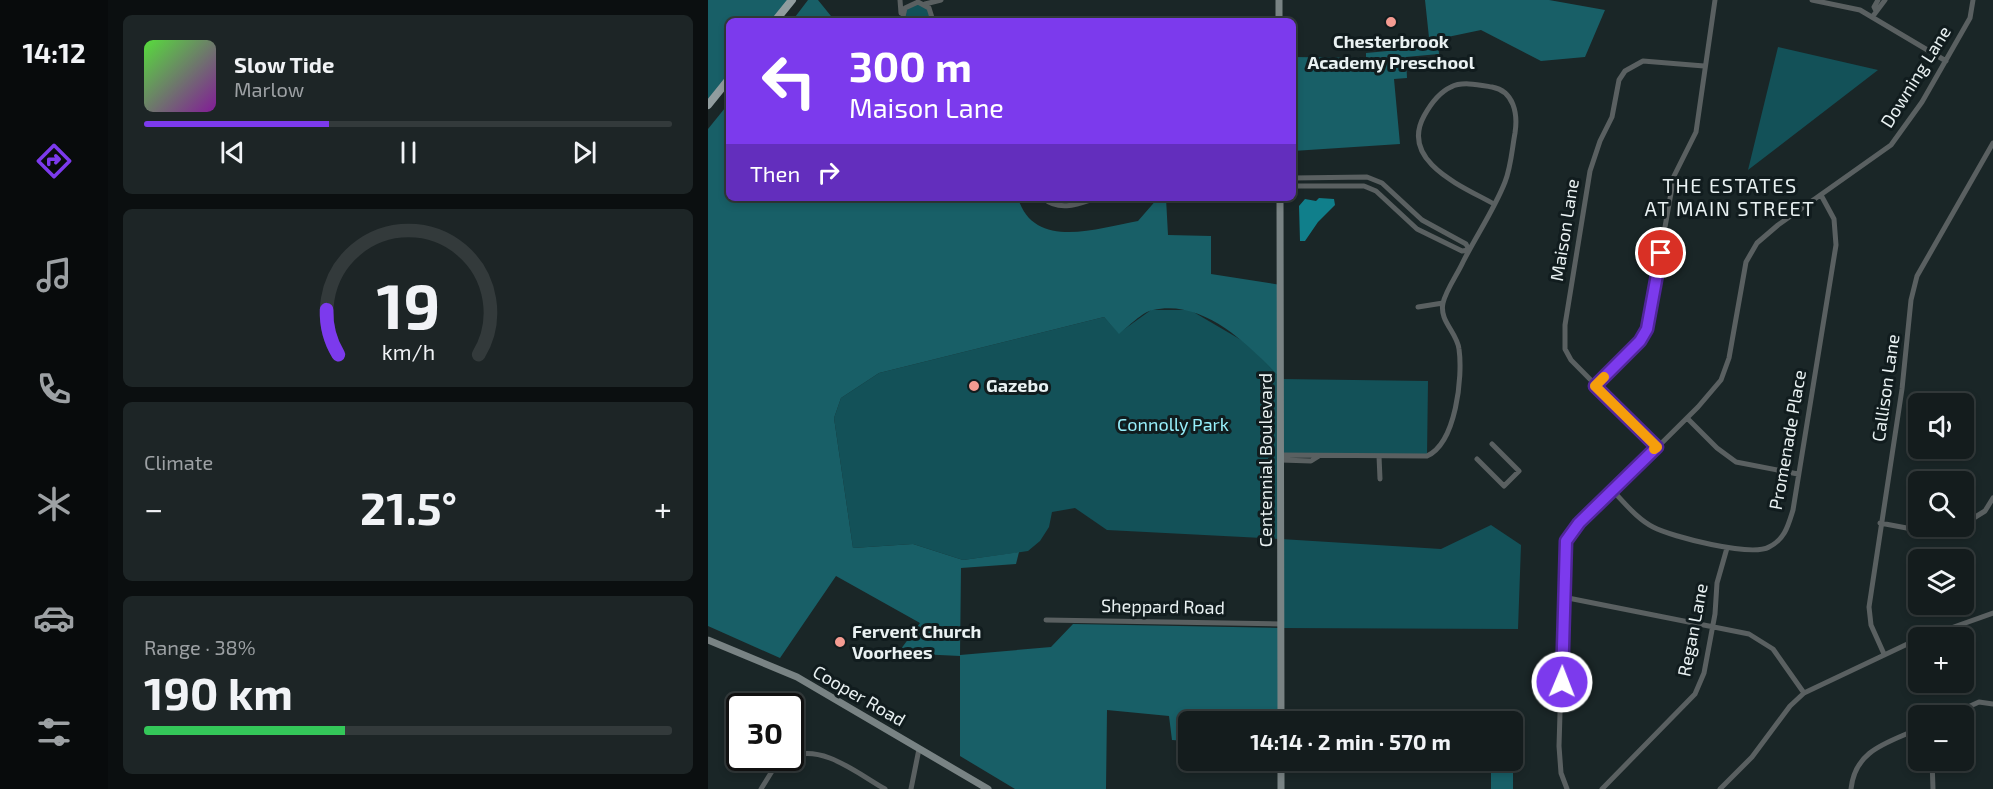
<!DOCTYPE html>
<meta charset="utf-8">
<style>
:root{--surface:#141c1d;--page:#1d2526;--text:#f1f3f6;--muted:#9da1a4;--line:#333a3b;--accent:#7c3aed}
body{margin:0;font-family:"Exo 2",sans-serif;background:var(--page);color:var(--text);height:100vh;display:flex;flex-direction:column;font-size:22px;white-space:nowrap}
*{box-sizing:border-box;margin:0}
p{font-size:20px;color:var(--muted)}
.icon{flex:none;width:33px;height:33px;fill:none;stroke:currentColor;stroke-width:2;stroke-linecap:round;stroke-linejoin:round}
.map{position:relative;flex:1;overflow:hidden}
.drawer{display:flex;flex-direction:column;gap:15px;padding:15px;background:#0b0f10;width:600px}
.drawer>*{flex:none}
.top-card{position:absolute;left:18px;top:18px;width:570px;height:183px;border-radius:9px;box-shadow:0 3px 9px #0003,0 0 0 2px var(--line);background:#7c3aed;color:#fff;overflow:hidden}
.controls{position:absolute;left:1200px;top:393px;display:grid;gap:12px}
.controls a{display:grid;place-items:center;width:66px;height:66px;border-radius:9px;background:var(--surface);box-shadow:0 3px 9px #0003,0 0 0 2px var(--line);font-size:30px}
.speed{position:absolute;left:18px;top:693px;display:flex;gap:12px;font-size:30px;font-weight:700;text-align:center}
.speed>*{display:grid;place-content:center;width:78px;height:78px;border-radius:50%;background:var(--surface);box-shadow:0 3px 9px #0003,0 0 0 2px var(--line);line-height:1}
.speed .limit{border:3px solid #111;border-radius:9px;background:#fff;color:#111}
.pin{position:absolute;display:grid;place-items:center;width:51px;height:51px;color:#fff;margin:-26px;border:3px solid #fff;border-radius:50%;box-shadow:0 2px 6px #0007}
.me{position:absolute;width:66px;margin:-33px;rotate:1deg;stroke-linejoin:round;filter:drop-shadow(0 0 4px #0008)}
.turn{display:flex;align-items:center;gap:21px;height:126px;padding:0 24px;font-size:27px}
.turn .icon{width:78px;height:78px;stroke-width:2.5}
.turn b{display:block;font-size:42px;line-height:51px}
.then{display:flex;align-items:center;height:57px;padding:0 24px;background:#0003;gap:12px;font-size:22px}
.big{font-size:45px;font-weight:700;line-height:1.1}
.drawer .card{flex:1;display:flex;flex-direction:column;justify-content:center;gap:9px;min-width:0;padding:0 21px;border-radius:9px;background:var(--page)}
.drawer .dial{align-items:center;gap:0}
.dial svg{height:156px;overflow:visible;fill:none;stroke:var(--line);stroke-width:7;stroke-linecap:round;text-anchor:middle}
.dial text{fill:var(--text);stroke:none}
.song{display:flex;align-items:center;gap:18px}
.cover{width:72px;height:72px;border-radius:9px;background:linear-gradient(135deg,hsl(110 70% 55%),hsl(290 70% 35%))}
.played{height:6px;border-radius:3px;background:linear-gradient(90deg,var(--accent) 35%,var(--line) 35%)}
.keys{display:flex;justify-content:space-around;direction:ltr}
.heat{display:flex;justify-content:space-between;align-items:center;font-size:33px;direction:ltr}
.charge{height:9px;border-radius:4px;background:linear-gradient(90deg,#34c759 38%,var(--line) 0)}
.trip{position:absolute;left:470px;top:711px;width:345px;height:60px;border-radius:9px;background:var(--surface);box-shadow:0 3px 9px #0003,0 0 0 2px var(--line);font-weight:700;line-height:60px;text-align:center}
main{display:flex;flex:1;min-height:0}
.dock{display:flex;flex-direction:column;width:108px;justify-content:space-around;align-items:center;background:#080b0c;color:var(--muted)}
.dock .icon{width:42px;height:42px}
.dock .current{color:var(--accent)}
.dock b{font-size:27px;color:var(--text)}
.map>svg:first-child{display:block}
</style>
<main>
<nav class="dock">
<b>14:12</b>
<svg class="icon current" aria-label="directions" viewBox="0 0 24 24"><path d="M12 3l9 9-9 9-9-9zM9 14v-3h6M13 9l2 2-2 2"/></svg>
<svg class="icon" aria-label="music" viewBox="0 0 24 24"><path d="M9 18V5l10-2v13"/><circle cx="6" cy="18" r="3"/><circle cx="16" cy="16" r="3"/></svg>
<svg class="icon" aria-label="phone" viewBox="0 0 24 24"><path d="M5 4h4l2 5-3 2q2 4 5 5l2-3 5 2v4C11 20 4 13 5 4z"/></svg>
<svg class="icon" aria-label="climate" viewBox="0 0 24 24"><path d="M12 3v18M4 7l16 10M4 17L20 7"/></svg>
<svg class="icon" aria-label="car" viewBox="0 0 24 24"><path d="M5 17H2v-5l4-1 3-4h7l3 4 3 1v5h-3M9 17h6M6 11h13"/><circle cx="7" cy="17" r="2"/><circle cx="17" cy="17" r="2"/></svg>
<svg class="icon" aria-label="filters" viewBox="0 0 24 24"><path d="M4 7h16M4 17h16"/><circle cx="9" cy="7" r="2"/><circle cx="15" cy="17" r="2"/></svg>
</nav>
<section class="drawer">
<div class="card">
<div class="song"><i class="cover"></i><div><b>Slow Tide</b><p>Marlow</p></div></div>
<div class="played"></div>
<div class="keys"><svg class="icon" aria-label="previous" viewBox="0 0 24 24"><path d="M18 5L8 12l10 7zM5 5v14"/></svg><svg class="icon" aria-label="pause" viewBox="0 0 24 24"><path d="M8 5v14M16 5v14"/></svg><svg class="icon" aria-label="next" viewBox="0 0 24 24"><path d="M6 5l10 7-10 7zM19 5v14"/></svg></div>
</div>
<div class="card dial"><svg viewBox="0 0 100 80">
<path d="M14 69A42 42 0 1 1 86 69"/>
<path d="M14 69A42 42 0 0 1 8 46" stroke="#7c3aed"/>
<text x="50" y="56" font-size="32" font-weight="700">19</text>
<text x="50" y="72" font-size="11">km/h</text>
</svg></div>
<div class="card"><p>Climate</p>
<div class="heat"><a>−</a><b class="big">21.5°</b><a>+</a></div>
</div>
<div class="card"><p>Range · 38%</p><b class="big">190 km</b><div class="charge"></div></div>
</section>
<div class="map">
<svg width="1285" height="789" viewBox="0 0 1285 789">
<rect width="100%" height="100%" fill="#1a2627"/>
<path fill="#135158" d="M201 5H218L225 21H194Z
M1070 47 1170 70 1040 170Z
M443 310H482L540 344 573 379 720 381 719 456 573 455V539L733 549 783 525 813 545 810 629 573 628 572 539 399 530 367 508 344 512 341 527 332 541 320 551 255 560 205 544 145 548 126 418 133 398 171 373 396 317 411 333Z"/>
<path fill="#185f67" d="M0 0H84L67 21H21V79L0 106Z
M100 0H110L127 21H84Z
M717 0H841L897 10 877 57 833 61 773 30 730 39 731 54 698 57 699 78 686 79 692 144 585 151V57L658 58V53L722 47Z
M21 103V198H310C326 251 390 228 430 221L450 198H458L460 235 503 236V274L573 285V379C541 345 496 299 445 310 434 312 420 327 411 334L396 317 171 373 133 398 126 418 145 548 205 544 255 560 311 552 308 564 253 568 252 655 343 647 365 624 573 628V721L480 722V741L464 740 461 716 399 710 398 789H307L252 756V656L190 653 212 623 128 576 72 658 0 626V129Z
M795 718H805V789H783V761L804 760V722L795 721Z"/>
<path fill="#107f8b" d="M611 198 626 199 627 205 610 222 597 241H592L591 206 597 199 608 201Z"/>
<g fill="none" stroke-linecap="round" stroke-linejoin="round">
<path stroke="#5a6061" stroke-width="5" d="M192 0 193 13
M1104 0 1152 10 1238 61
M217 4 233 0
M1168 11 1166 7 1170 0
M1165 16 1177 0
M194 21 197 8 210 2 221 8 225 21
M585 178 659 177 674 183 714 220 758 244 761 250
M585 186H656L668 191 709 229 754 251 761 250
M335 198C352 212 370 204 388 198
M710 307 735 303
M887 386 932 341 939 329 966 176 988 132 1007 0
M979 418 1009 448 1028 462 1090 474
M949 447 863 360 857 349V325L882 171 892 141 904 117 911 80 917 71 935 61 996 66
M573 455 719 456C748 443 755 377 751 349 749 332 731 321 735 303 738 290 749 275 755 262 768 236 786 210 797 182 803 167 804 149 807 133 810 114 806 91 784 87 772 85 754 81 743 87 732 92 722 105 716 116 691 162 756 187 786 204
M671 456 672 479
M769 459 796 486 811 471 784 444
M573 460 603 461 611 456
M904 490C917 503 929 519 945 527 964 537 1043 557 1061 547 1077 539 1080 526 1085 510L1128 245 1126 219 1113 195
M1172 523 1220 532 1249 526
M1256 524 1277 511 1285 498
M855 597 1041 634 1065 649 1096 693
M338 620 573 624
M1215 638 1285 613
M1176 654 1163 625 1161 607 1194 389 1203 300 1209 276 1285 143
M1240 716 1271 702 1285 704
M82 757C114 743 150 774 177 789
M1224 760 1225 789
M53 789 66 768 82 758
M203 789 211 749
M859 789 853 773 851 746 857 549 861 535 990 407 1013 380 1021 358 1038 262 1049 243 1070 225 1183 145 1214 102 1262 18 1265 0
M894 789 987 694 996 673 1007 614 1009 583 1019 548
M1012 789 1044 757 1082 706 1096 693 1210 639
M1143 789C1147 750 1179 743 1210 729"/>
<path stroke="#798384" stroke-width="7" d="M571 0V21
M572 198 573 722
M0 640 89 677 280 789
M573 760V789"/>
<path stroke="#919d9f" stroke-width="8" d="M67 21 84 0
M0 105 21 79"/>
</g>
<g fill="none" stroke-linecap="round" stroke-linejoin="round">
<g stroke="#51269a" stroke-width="15">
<path id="route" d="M854 682 858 541 871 523 949 447 887 386 932 341 939 329 953 253"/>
</g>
<use href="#route" stroke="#7c3aed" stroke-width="10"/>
<path stroke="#f59e0b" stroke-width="10" d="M896 377 887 386 949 447 946 449"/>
</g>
<g fill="#f59c92" stroke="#111c1e" stroke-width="2">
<circle cx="683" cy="22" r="6"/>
<circle cx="266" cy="386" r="6"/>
<circle cx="132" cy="642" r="6"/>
</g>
<g text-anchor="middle" stroke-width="6" stroke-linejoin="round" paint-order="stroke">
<g font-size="18" font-weight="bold" fill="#e9f1f2" stroke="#111c1e" text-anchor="start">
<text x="683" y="48" text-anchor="middle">Chesterbrook<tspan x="683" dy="21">Academy Preschool</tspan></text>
<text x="278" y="392">Gazebo</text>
<text x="144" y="638">Fervent Church<tspan x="144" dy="21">Voorhees</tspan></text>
</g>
<g font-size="18" fill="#e9f1f2" stroke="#111c1e">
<text transform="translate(1208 77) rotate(-58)" y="6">Downing Lane</text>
<text transform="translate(857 230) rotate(-81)" y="6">Maison Lane</text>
<text transform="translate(1178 388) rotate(-82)" y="6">Callison Lane</text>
<text transform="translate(1080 440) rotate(-80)" y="6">Promenade Place</text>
<text transform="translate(558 460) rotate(-90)" y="6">Centennial Boulevard</text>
<text transform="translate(455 607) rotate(1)" y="6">Sheppard Road</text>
<text transform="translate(985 630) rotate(-79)" y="6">Regan Lane</text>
<text transform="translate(151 696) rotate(30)" y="6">Cooper Road</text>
</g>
<g font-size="18" fill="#97effb" stroke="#111c1e">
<text x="465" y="431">Connolly Park</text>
</g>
<g font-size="20" letter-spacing="1.5" fill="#e9f1f2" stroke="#111c1e">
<text x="1022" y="193">THE ESTATES<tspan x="1022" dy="23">AT MAIN STREET</tspan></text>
</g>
</g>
</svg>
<div class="controls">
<a><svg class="icon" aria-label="sound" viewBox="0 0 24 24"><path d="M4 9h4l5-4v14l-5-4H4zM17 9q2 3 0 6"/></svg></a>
<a><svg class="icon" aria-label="search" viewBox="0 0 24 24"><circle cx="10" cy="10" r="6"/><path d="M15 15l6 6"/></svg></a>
<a><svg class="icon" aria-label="layers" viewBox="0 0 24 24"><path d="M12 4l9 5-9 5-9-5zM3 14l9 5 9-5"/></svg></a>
<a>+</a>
<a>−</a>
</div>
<div class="speed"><div class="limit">30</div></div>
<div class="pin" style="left:953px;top:253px;background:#d93025"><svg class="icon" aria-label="arrive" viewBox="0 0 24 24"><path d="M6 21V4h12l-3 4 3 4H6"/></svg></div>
<svg class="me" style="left:854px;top:682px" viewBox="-20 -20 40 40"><circle r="17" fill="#7c3aed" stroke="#fff" stroke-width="3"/><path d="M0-11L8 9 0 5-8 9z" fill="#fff"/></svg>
<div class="trip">14:14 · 2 min · 570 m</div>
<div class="top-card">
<div class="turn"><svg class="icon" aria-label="left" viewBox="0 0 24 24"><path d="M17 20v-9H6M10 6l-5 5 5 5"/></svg><div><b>300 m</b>Maison Lane</div></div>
<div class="then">Then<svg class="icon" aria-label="right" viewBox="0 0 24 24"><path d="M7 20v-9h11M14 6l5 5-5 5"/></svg></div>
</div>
</div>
</main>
